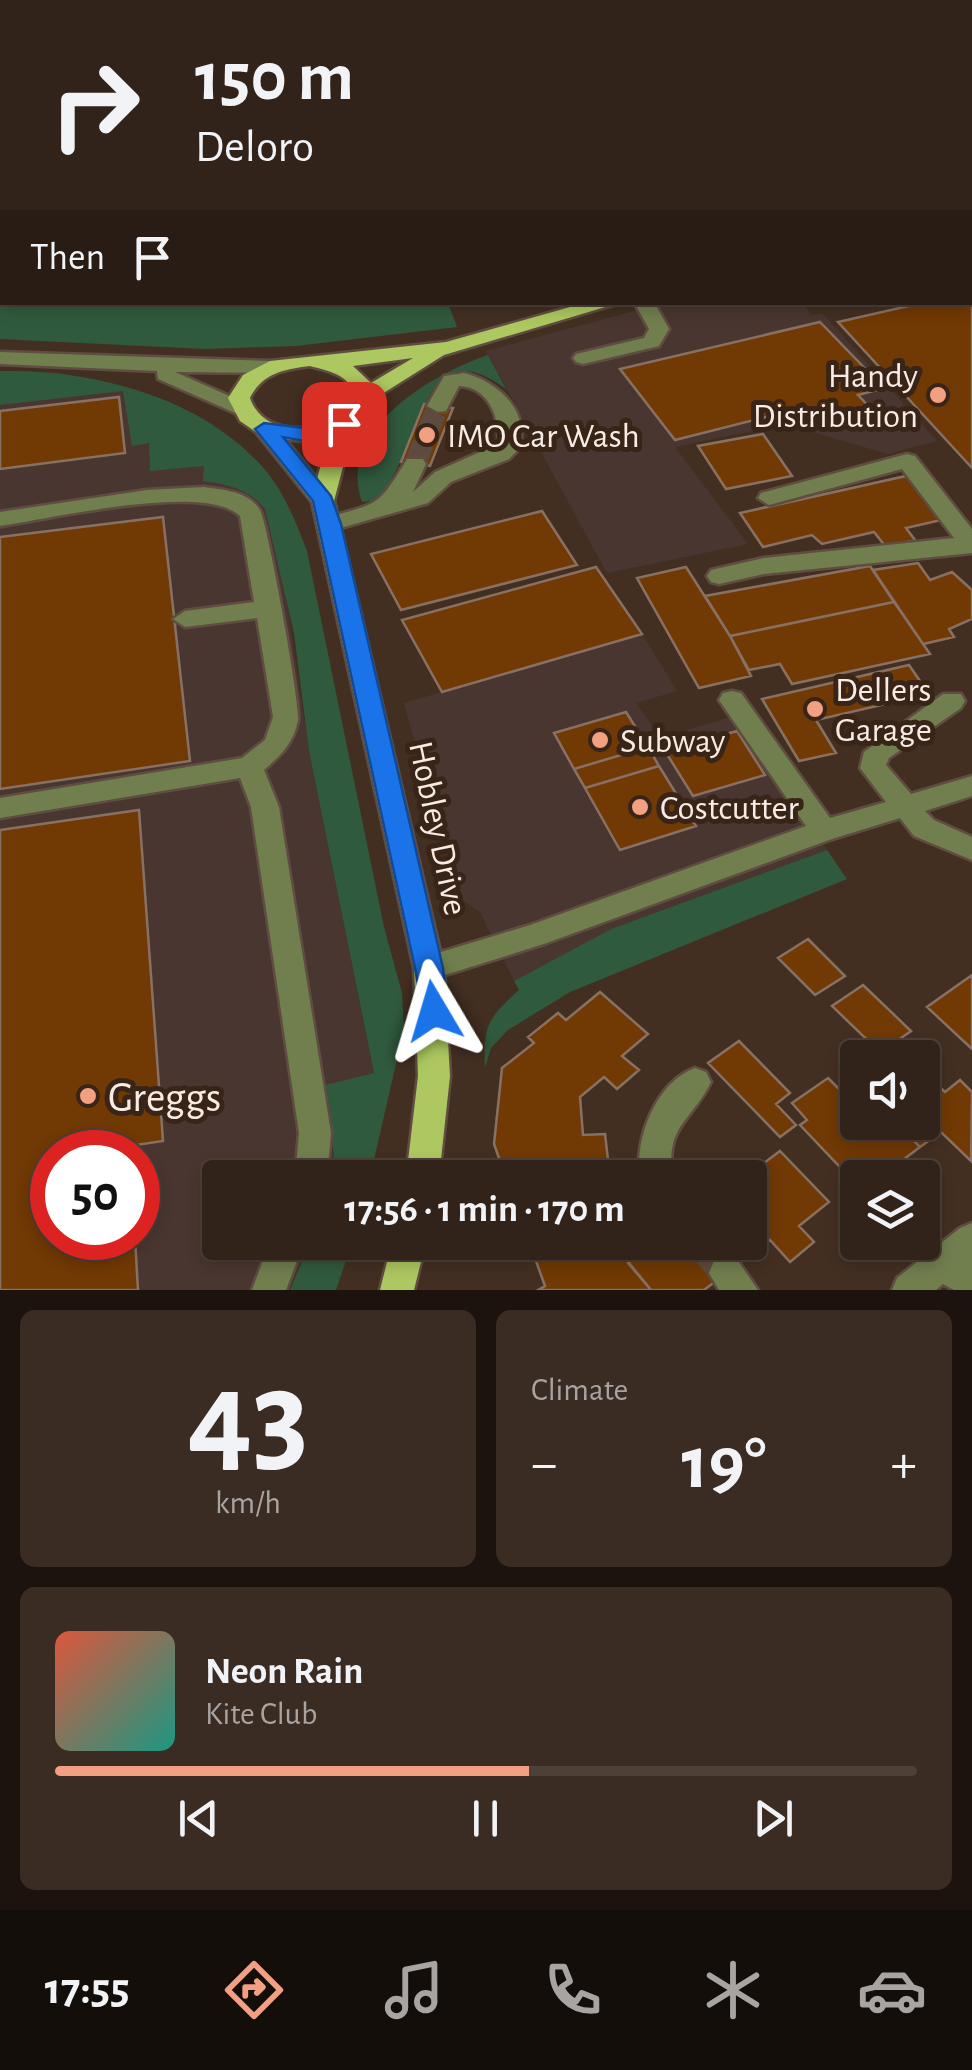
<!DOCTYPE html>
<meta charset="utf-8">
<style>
:root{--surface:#32231a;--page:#3a2b23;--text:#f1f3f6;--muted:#a8a4a2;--line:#4d4039;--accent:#f39f82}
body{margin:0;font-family:"Alegreya Sans",sans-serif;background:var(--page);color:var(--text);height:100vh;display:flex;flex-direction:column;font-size:38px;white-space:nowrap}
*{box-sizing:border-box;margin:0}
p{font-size:32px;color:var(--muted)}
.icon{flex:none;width:55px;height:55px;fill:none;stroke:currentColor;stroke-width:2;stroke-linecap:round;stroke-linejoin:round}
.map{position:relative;height:1290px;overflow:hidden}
.panel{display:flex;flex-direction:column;gap:20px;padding:20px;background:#1c130e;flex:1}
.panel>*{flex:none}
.banner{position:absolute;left:0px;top:0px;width:972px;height:305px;box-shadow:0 5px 15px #0003,0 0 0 2px var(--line);background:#32231a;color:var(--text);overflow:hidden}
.fabs{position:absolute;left:840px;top:1040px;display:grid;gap:20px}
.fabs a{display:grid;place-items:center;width:100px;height:100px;border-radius:10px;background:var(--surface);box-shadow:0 5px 15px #0003,0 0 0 2px var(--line);font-size:50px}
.speed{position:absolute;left:30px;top:1130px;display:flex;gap:20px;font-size:50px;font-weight:700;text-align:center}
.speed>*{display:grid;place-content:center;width:130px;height:130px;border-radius:50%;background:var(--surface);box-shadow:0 5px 15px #0003,0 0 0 2px var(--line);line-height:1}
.speed .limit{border:15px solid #d22;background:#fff;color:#111}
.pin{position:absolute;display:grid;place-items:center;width:85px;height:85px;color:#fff;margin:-42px;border-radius:20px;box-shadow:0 5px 15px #0006}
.me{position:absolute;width:110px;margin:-55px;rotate:353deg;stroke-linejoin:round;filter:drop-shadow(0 0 8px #0008)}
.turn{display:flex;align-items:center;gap:35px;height:210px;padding:0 30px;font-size:45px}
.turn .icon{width:130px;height:130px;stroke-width:2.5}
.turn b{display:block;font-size:70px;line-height:85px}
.then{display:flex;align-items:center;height:95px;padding:0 30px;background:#0003;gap:20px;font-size:38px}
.big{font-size:75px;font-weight:600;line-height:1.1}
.panel .card{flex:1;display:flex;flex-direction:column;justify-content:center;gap:15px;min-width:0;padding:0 35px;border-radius:15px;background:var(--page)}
.panel .dial{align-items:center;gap:0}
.dial b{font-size:130px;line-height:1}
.song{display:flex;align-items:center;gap:30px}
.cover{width:120px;height:120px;border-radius:15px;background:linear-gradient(135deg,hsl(10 70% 55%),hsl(170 70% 35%))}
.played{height:10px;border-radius:5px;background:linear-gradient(90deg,var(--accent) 55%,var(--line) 55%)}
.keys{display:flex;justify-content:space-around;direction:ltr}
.heat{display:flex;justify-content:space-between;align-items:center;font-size:55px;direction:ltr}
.panel .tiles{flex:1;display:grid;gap:20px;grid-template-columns:1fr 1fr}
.card:last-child{grid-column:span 2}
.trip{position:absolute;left:202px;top:1160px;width:565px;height:100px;border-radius:10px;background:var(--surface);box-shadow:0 5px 15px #0003,0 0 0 2px var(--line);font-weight:600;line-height:100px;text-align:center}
.tabs{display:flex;height:160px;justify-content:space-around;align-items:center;background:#140e0a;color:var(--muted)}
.tabs .icon{width:70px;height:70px}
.tabs .selected{color:var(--accent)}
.tabs b{font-size:45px;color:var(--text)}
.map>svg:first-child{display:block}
</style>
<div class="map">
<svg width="972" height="1290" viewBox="0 0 972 1290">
<rect width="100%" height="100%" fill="#432f22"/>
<path fill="#4a3630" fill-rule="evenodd" d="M664 303H801L813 315 822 313 937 441 888 454 785 424 675 447 748 544 607 573 486 351Z
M0 371 57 372 129 389 181 407 235 442 267 473 309 751 374 1074 325 1085 335 1164 333 1177 220 1178V1242L310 1243 290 1290H0ZM52 1152H138V1238H52Z
M642 634 677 691 636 703 661 738 734 716 827 850 611 929 514 981 480 912 458 897 404 703Z"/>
<path fill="#305a3d" d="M0 290 2 302 448 303 457 327 296 346 205 349 0 339Z
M488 355 506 389C447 346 432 386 411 436 403 456 394 475 384 495L380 500 362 502C336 430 432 374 488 355Z
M0 371C94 369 209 398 270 476 287 499 297 525 307 551L384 927 402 993 404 1029 370 1177H333L335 1164 325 1085 374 1073 309 751 294 633 265 509C249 489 227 484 203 481L204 466 150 471 149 443 132 446 123 391 0 405Z
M827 850 847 879 570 992 508 1030 491 1048 485 1068C483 1026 487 1019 519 990L514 981 611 929Z
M310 1243H352L336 1290H290Z"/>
<path fill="#713904" stroke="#887162" stroke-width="2.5" d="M0 68H2L0 264Z
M972 292V468L838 322 926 302H970Z
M820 322 884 388 858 395 873 411 809 427 794 410 675 440 620 369Z
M119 397 125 453 0 469V411Z
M424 404 453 408 430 466 401 462Z
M763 434 792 476 726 489 698 446Z
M906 476 941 520 906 528 915 540 886 547 874 532 822 544 812 535 763 547 740 513Z
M542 511 577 565 401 610 371 554Z
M163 517 190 761 0 789V537Z
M918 563 930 580 952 572 972 590V619L949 629 954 637 923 644 873 570Z
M870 566 894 602 730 636 705 596Z
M596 567 642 634 442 692 402 620Z
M686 567 730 636 751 676 699 688 637 578Z
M894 602 930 654 792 684 780 664 749 670 730 636Z
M909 665 929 694 816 720 836 753 799 761 762 699Z
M626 712 648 747 574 769 554 733Z
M737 731 765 775 693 796 665 751Z
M648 747 659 766 585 788 574 769Z
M659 766 696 826 620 850 585 788Z
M139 810 163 1141 129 1146 130 1152H52V1238H135L138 1290H0V830Z
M808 939 845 976 815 995 778 958Z
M972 975V1049L927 1007Z
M863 985 911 1031 894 1043 909 1058H881L884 1056 832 1006Z
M600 992 648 1034 622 1056 639 1070 617 1089 604 1077 580 1097 583 1135 605 1134 610 1177 506 1178 494 1144 502 1068 534 1043 528 1037 558 1013 566 1020Z
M739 1041 790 1093 776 1104 796 1125 780 1137 708 1063Z
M922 1071 945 1092 960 1080 972 1092 971 1161 941 1132 920 1147 896 1122H922Z
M828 1078 838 1088 852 1078 858 1084V1122H896L920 1147 879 1178H858V1186L800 1125 807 1120 792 1103Z
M780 1151 829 1202 799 1226 814 1242 790 1262 770 1240 704 1290H651L628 1263 656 1242H750V1178H744Z
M529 1242H612L651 1290H538L545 1286Z"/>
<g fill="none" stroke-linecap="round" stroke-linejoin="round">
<path stroke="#5e4b3f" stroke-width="22" stroke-dasharray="22 11" stroke-linecap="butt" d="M415 464 438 406"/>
<path stroke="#5e4b3f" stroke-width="30" stroke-dasharray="30 15" stroke-linecap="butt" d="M698 1242 726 1273"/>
<g stroke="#604d41" stroke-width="5">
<path id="minor" d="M109 0H125V2H110Z
M281 0H350L280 2Z
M0 52H2V62H0Z
M970 224 972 225V238L970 237Z
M0 270H2V282H0Z
M634 302H654L669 329 659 346 583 364 576 362 573 358 576 354 644 338 649 329Z
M0 352 270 361 280 367 270 373 175 372 250 405 253 410 242 416 158 379 157 371 0 364Z
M464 373C497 381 534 413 517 451L509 459 451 482 428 503 330 531 322 529 318 524 322 519C379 502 376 510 407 459H423L426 464 413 492 435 472 498 444C500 418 489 387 459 386L446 411 438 412 427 406 444 376Z
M907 454 915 456 972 529V553L764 574 719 584 711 582 707 576 711 570 764 558 954 538 902 469 769 505 758 498 761 493Z
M204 487C224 490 248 491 260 510 267 521 301 707 298 721 293 744 281 755 264 770L279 807 331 1133 327 1178H295L299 1133 251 807 240 778 0 818V798L242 758 265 740 273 717 257 618 185 627 173 619 185 611 254 602 240 516C204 482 50 519 0 526V512L147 490Z
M732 691 741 693 830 818 886 802 860 768 864 752 943 694H961L965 701 961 708 889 758 886 765 911 794 972 776V796L925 811 934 820 972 837V860L914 836 900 818 832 839 544 944 429 980 418 977 414 968 418 959 530 925 806 826 719 700 723 693Z
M695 1068 706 1072 711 1082C692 1121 664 1126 673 1178H640C634 1139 656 1082 695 1068Z
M972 1223V1290H954L943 1284 936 1290H892L897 1278 960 1228Z
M270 1242H304L286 1290H252Z
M726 1257 738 1261 758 1290H719L709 1273 714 1261Z"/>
</g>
<g stroke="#604d41" stroke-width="5">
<path id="major" d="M972 233V245L970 246V234Z
M588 302H622L444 355 374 399 368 412 354 425 334 501 444 968 450 1076 439 1178H406L418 1076 414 968 312 502 256 432 240 421 228 398 243 375 270 361 446 342ZM413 358 371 383 353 366ZM310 366C329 371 347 374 354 393 340 434 265 443 250 398 262 373 285 369 310 366ZM329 436 317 479 285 439 304 441Z
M392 1242H426L414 1290H380Z"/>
</g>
<use href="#minor" fill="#717e4e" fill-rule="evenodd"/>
<use href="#major" fill="#adc860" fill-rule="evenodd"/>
</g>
<path fill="#1a73e8" stroke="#114b97" stroke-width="2.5" d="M344 418 350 420V428L304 441 283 437 331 496 341 524 443 968 448 1011 444 1019 434 1023 424 1019 415 968 313 501 255 429 264 423 304 428Z"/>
<g fill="#f39f82" stroke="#382518" stroke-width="4">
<circle cx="938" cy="395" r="10"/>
<circle cx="427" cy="435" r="10"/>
<circle cx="815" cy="709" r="10"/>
<circle cx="600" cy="740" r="10"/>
<circle cx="640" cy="807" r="10"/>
<circle cx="88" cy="1096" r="10"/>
</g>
<g text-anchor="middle" stroke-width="10" stroke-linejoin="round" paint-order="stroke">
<g font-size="35" fill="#f8ebe3" stroke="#382518" text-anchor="start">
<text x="918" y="387" text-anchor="end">Handy<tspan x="918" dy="40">Distribution</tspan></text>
<text x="447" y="447">IMO Car Wash</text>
<text x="835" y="701">Dellers<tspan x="835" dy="40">Garage</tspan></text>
<text x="620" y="752">Subway</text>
<text x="660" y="819">Costcutter</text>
</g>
<g font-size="35" fill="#f8ebe3" stroke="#382518">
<text transform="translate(439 828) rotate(78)" y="12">Hobley Drive</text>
</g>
<g font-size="42" fill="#f8ebe3" stroke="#382518" text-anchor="start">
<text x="108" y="1111">Greggs</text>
</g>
</g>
</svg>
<div class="fabs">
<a><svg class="icon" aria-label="sound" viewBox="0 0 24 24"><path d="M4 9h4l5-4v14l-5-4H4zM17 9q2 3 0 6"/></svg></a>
<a><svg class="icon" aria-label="layers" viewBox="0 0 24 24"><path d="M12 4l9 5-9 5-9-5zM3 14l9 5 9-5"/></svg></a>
</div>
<div class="speed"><div class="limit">50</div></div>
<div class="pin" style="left:344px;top:424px;background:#d93025"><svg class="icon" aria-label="arrive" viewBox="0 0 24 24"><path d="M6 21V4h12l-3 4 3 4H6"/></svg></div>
<svg class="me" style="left:434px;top:1011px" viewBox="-20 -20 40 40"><path d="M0-17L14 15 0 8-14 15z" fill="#1a73e8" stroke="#fff" stroke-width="4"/></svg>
<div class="trip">17:56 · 1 min · 170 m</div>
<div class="banner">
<div class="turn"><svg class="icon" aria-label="right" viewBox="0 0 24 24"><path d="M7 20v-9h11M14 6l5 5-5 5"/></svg><div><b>150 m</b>Deloro</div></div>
<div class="then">Then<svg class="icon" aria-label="arrive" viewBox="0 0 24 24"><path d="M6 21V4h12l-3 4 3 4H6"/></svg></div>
</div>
</div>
<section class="panel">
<div class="tiles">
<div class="card dial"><b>43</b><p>km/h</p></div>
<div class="card"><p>Climate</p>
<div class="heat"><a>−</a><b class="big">19°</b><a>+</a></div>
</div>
<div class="card">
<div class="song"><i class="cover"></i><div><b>Neon Rain</b><p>Kite Club</p></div></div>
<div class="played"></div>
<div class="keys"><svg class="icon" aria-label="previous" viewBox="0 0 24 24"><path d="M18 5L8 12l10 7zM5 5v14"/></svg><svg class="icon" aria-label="pause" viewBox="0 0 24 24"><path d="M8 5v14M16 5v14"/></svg><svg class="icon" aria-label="next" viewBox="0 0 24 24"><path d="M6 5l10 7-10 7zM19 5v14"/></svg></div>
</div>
</div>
</section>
<nav class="tabs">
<b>17:55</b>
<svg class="icon selected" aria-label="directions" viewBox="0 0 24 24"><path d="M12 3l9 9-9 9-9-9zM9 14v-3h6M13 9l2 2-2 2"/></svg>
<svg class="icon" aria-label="music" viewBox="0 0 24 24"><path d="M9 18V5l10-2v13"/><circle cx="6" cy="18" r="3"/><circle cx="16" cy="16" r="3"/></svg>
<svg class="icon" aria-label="phone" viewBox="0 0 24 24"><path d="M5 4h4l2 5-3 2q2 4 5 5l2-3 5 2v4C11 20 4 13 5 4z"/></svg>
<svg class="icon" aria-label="climate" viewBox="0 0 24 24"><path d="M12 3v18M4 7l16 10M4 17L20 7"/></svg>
<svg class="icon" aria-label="car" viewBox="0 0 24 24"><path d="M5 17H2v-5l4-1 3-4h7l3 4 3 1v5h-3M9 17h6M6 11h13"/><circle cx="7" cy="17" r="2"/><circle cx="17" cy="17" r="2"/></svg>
</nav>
